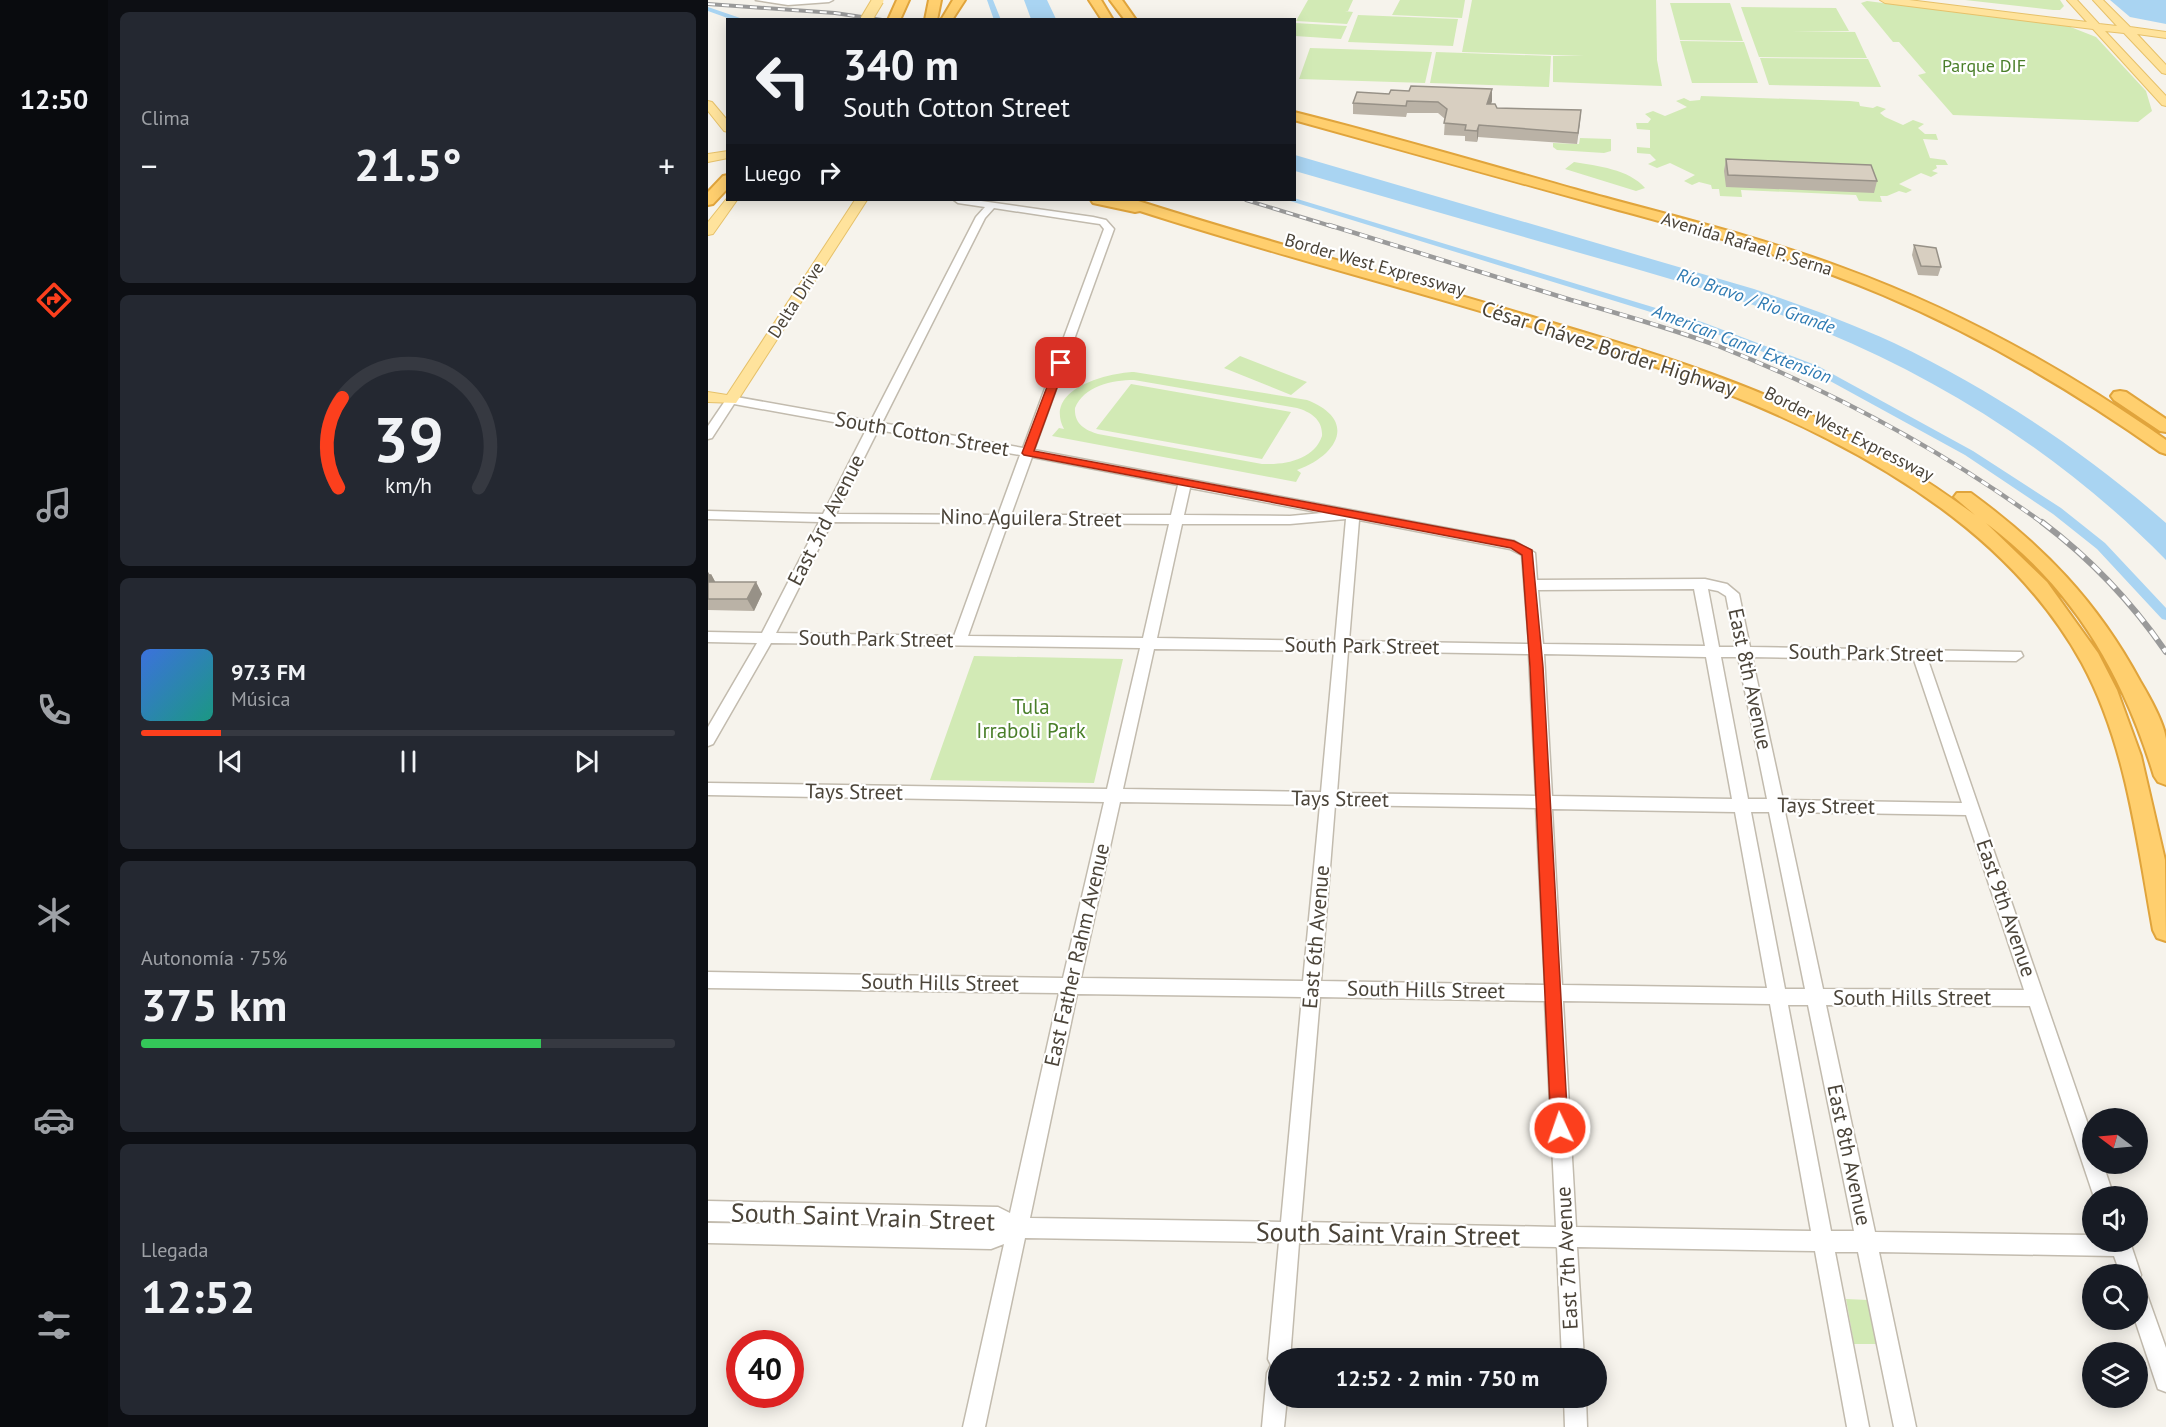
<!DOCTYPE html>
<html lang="es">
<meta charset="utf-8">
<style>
:root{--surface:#171b24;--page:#242831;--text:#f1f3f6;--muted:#9ea1a6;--line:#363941;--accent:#fc3f1d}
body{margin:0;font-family:"PT Sans",sans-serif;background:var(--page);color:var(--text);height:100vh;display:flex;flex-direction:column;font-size:22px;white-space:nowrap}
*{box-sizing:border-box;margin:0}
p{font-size:20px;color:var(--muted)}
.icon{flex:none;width:33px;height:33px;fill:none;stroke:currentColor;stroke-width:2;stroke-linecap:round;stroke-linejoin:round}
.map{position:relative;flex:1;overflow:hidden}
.drawer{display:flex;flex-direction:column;gap:12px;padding:12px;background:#0d0f14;width:600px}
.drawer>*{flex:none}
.top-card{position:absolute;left:18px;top:18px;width:570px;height:183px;border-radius:0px;box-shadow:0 3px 15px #0003;background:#171b24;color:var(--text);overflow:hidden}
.needle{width:39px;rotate:286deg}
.buttons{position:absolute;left:1374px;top:1108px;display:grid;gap:12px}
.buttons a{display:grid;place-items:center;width:66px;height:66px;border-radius:50%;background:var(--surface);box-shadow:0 3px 15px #0003;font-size:30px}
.speed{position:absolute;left:18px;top:1330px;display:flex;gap:12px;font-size:30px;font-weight:700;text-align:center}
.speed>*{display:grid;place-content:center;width:78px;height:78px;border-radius:50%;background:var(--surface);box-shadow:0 3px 15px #0003;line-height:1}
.speed .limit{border:9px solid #d22;background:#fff;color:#111}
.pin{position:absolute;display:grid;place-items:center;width:51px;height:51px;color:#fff;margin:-26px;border-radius:12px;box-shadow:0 3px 9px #0006}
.me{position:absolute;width:66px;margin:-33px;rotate:357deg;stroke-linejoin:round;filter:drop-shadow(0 0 4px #0008)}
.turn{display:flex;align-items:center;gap:21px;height:126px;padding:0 18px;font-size:27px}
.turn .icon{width:78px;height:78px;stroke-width:2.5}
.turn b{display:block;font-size:42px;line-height:51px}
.then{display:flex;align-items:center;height:57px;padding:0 18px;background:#0003;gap:12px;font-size:22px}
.big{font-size:45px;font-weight:700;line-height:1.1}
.drawer .tile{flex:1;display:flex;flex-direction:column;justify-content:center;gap:9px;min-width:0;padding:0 21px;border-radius:9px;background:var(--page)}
.drawer .dial{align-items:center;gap:0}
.dial svg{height:156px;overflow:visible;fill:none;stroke:var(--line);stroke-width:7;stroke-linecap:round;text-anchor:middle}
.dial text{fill:var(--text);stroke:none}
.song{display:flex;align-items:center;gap:18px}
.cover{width:72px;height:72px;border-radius:9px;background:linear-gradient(135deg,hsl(220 70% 55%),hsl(170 70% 35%))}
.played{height:6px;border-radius:3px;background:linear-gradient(90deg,var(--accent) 15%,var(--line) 15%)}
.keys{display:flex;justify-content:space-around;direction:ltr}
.heat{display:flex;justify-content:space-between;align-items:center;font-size:33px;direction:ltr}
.charge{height:9px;border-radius:4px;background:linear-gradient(90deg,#34c759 75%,var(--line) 0)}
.trip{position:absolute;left:560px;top:1348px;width:339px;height:60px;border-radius:30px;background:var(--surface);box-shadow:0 3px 15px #0003;font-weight:700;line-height:60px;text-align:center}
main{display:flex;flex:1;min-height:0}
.tab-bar{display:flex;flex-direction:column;width:108px;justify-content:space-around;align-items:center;background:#090b0e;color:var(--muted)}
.tab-bar .icon{width:42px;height:42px}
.tab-bar .active{color:var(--accent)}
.tab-bar b{font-size:27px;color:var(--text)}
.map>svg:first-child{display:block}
</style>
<main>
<nav class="tab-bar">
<b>12:50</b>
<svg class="icon active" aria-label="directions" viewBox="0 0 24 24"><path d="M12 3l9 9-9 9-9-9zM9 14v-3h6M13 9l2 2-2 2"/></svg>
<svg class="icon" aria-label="music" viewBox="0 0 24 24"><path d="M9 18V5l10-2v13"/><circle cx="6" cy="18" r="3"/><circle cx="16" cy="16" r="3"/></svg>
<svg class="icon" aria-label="phone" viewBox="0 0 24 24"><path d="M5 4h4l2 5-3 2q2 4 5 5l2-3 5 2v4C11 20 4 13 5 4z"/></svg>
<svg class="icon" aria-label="climate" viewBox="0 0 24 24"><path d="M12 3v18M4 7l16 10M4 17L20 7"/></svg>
<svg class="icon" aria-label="car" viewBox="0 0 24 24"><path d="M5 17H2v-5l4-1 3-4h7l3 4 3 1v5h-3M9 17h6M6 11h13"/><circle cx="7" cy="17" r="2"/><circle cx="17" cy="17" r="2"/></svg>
<svg class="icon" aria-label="filters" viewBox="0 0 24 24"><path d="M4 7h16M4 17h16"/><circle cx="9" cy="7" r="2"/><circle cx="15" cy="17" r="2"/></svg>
</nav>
<section class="drawer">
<div class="tile"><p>Clima</p>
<div class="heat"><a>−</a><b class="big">21.5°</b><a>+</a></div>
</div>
<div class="tile dial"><svg viewBox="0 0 100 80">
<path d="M14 69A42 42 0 1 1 86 69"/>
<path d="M14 69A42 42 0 0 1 16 23" stroke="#fc3f1d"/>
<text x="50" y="56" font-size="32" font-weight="700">39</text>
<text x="50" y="72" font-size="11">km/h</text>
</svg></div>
<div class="tile">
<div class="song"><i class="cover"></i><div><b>97.3 FM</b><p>Música</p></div></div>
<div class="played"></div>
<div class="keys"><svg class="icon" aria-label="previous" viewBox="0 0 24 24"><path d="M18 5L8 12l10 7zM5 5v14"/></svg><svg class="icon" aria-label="pause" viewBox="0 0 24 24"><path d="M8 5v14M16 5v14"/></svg><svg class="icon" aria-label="next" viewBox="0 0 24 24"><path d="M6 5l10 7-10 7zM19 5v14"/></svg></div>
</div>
<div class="tile"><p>Autonomía · 75%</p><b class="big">375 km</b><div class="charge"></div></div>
<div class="tile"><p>Llegada</p><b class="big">12:52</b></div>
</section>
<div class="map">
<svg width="1458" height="1427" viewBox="0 0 1458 1427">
<rect width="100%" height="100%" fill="#f6f3ec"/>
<path fill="#d2eab5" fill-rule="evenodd" d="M600 0H645L640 11H637L645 12 639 24 588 21Z
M692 0H757L754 18 684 15Z
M764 0H948L949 60 954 86 845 82V56H876L754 52Z
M1257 0H1352L1356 6 1352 10H1345Z
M1159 1 1360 26 1388 37 1438 91 1444 111 1430 122 1245 115 1210 75 1218 73 1191 42H1185L1153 3Z
M962 3H1022L1035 41 972 40Z
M1033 7 1128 8 1141 31H1084L1147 32 1159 58 1051 57Z
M650 15 750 19 745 46 640 42Z
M587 23 639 26 633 39 587 36Z
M972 41 1036 42 1050 83H984Z
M602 48 724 52 717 83 591 79Z
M728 52 843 56 841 87 722 83Z
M1052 58 1160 59 1173 87 1061 85Z
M993 96 1142 101 1151 102 1152 106 1165 108 1169 106 1178 109 1172 113 1177 117 1195 125 1205 120 1216 124 1210 128 1217 134H1228L1230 140 1215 139 1222 158 1237 160 1240 165H1228L1229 168 1224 171 1230 173 1223 177 1213 173 1191 184 1204 190 1198 193 1191 191 1179 196H1172L1174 202 1151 201 1148 195 1033 190 1034 197 1012 196 1011 189H1004L1003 185 991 182 984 185 976 181 987 175 962 163 949 168 940 164 948 160 942 154 929 153V147L942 148V130L929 129 928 123H940L943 119 937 114 945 111 957 116 979 107 968 101 976 98 982 101 992 100Z
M872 138 903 139V151L896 153 849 150 845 147V143L871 144Z
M866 162C889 166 921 169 937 188L928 191 857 169Z
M532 356 599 382 583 395 516 368Z
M426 372 599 400C650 420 630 455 589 470L593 473 588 482 344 436 351 428 356 429C335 389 399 373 426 372ZM426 380 589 408C603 412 615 420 614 436 606 460 577 465 554 464L390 434C377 430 366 424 367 408 376 386 404 380 426 380Z
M423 384 583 412 554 459 388 429Z
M266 656 415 659 386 783 222 780Z
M1138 1299 1160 1300 1168 1344H1146Z"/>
<path fill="#a9d4f2" d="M316 0H339L348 19H323Z
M1402 0H1458V24L1422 17Z
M587 155 1046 289C1093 305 1140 322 1186 343 1284 390 1376 451 1458 523V560C1362 462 1243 384 1117 332 1033 297 945 274 858 249 767 223 677 197 587 171Z"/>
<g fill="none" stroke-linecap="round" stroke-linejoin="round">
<path fill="#a9d4f2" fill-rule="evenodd" d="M279 0H285L293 20H286Z
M0 7 35 19 36 20H25L0 11Z
M586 198 994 322 1110 366 1265 451 1353 508 1397 543 1458 608V620L1454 619 1389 549 1345 514 1257 455 1102 370 988 326 579 200Z"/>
<g stroke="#c2bbae" stroke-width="3">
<path id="minor" d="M48 0H125L121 2 80 5Z
M246 200H266L385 217 398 220 406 229 326 450 806 541 827 553 829 580 997 579 1019 584 1031 594 1042 647 1313 652 1315 656 1308 661 1220 660 1384 1136V1164H1395L1406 1197H1386L1322 1006 1118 1005 1167 1232 1384 1235V1242H1422L1433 1275 1430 1282V1275H1413L1406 1256 1171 1252 1208 1427H1186L1150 1252H1127L1161 1427H1139L1107 1251 869 1247 876 1359H854L849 1247 591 1243 582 1359H570V1398H579L576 1427H554L559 1373 563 1365 560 1359 571 1242 317 1238 277 1427H255L296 1244 283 1249 0 1243V1223L286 1227 0 1221V1201L290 1207 302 1213 351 993 0 988V972L355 978 396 802 0 795V783L399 789 432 648 63 643 5 744 0 746V727L49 643 0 642V632L54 633 111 522 0 519V511L115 514 159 428 26 404 4 438 0 439V426L19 398 23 396 163 421 268 217 277 207 250 203ZM286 208 385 223 392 224 396 229 315 448 174 423 277 218ZM170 430 312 455 290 515 128 514ZM324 457 470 485 463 515H303ZM482 488 614 513 582 516 476 515ZM638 519 627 641 449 638 474 524H582ZM651 520 802 549 814 555 821 644 641 641ZM124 522 287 523 246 636 68 633ZM300 523 461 524 435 638 260 636ZM986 589 997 646 835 644 830 590ZM1000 589 1010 591 1018 596 1028 647H1011ZM446 649 626 651 613 792 415 789ZM640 651 821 654 828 796 629 793ZM836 654 998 657 1024 799 844 796ZM1013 657H1030L1059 799H1040ZM1044 657 1206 660 1254 803 1075 800ZM412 802 612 805 595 981 373 978ZM627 805 828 808 837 985 613 981ZM844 809 1027 812 1059 988 854 985ZM1043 812H1061L1097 989H1077ZM1077 812 1258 815 1316 990 1115 989ZM369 994 594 997 573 1222 322 1218ZM612 997 837 1001 848 1227 593 1222ZM855 1001 1062 1004 1103 1231 868 1227ZM1080 1005H1100L1146 1231H1123Z
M1430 1285 1437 1289 1458 1348V1392L1450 1389 1427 1320H1430Z
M856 1398H878L879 1427H857Z"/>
</g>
<g stroke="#e6c16a" stroke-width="2">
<path id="major" d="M1172 0H1201L1379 22 1359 0H1369L1391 24 1409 26 1385 0H1395L1422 27 1458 32V38L1429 34 1458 65V74L1454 73 1416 33 1397 31 1458 96V106L1454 105 1385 29 1177 3Z
M0 101 4 102 20 121V132L16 131 0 111Z
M20 151V158L0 162V154Z
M20 197V200H29L5 234 0 235V222Z
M147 200H159L28 403 0 402V392L19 395Z"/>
</g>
<g stroke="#e0a43c" stroke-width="4">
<path id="highway" d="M189 0H201L192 20H180Z
M221 0H233L229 20H217Z
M245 0H257L244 20H233Z
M381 0H393L405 20H394Z
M402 0H414L428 20H417Z
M586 112C682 136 777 164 873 191 960 215 1049 236 1135 268 1250 310 1357 369 1458 440V454L1452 452C1364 390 1274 337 1175 295 1089 258 998 234 907 209 800 180 693 150 586 120Z
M20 175V188L5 204 0 205V192L15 176Z
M383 200H427C561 243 697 278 831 319 930 348 1032 379 1125 426 1176 453 1220 481 1267 515L1246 497 1249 493H1263C1335 546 1389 601 1432 681 1441 696 1456 723 1458 739 1458 754 1458 770 1458 785L1450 782 1446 776C1415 674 1365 588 1278 523L1339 582 1390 653 1409 690 1433 756 1457 860 1458 941 1449 938 1445 930C1429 841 1418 744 1374 663 1264 464 1000 380 796 318 675 282 553 250 432 211L427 212 385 203Z
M1412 391 1418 392 1458 419V432L1452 431 1406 400 1403 396 1406 392Z"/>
</g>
<use href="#minor" fill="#fff" fill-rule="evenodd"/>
<use href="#major" fill="#ffe39c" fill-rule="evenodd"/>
<use href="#highway" fill="#ffcf6e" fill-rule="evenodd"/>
<g stroke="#9a9a9a" stroke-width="4">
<path id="rail-far2" d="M0 4 127 13 174 20
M538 200 626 227"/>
</g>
<g stroke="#9a9a9a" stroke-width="4.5">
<path id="rail-far1" d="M621 225C702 250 783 275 863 300 912 314 962 328 1010 346 1124 391 1237 452 1336 524"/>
</g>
<g stroke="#9a9a9a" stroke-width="6">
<path id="rail" d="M1334 522C1383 559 1423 601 1458 652"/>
</g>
<use href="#rail-far2" stroke="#fff" stroke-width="2" stroke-dasharray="7" stroke-linecap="butt"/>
<use href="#rail-far1" stroke="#fff" stroke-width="3" stroke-dasharray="8" stroke-linecap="butt"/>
<use href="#rail" stroke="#fff" stroke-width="4" stroke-dasharray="11" stroke-linecap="butt"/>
<g stroke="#e6c16a" stroke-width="13" stroke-linecap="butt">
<path id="major-bridge" d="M158 20 170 0"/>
</g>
<use href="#major-bridge" stroke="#ffe39c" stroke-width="11"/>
</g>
<path fill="#bab2a6" d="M784 89V101L783 104 789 108 873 110 869 144 770 137 769 142 757 141V136L736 135 737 119 730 113H699L698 117 645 114V103L681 94 701 91Z
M1018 159 1169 181 1166 193 1018 187 1016 171Z
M1206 245 1233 267 1230 276 1210 275 1204 255Z
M0 572 1 574H3L7 582H48L54 594 46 611 0 610Z"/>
<path fill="#979187" d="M784 89V101L779 115V104Z
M873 110 872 122 869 144 870 133Z
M771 125 770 137 769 142V131Z
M0 572 2 575 3 574 9 585H0Z
M48 582 54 594 46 611 39 599Z"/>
<path fill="#d8cfc1" stroke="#979187" stroke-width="1.5" d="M703 86 784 89 779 104H787L789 108 873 110 870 133 771 125 769 131 757 130 758 125 736 123 739 109 730 102 699 101 698 106 645 103 649 92 681 94 683 90 701 91Z
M1018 159 1163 165 1169 181 1020 175Z
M1206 245 1228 248 1233 267 1213 266Z
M0 582H48L39 599H0Z"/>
<path fill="#fc3f1d" stroke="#a42913" stroke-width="1.5" d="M353 360 358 363 326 451 806 541 824 550 835 667 860 1128 858 1134 852 1136 845 1134 843 1128 822 667 814 555 803 548 316 455 314 453 348 363Z"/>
<g text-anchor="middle" stroke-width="4.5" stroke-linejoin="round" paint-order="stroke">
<g font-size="18" fill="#4a7f2a" stroke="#fff">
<text x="1276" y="72">Parque DIF</text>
</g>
<g font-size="18" fill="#4b4439" stroke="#fff">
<text transform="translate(1039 244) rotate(17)" y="6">Avenida Rafael P. Serna</text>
<text transform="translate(667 265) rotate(16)" y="6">Border West Expressway</text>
<text transform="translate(88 300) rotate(-57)" y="6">Delta Drive</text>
<text transform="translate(1141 434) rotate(27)" y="6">Border West Expressway</text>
</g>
<g font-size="18" font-style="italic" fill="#2e7ab2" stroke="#fff">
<text transform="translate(1048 301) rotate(19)" y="6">Río Bravo / Rio Grande</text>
<text transform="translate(1034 344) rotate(21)" y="6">American Canal Extension</text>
</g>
<g font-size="21" fill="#4b4439" stroke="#fff">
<text transform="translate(901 349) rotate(18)" y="7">César Chávez Border Highway</text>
<text transform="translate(214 434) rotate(10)" y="7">South Cotton Street</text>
<text transform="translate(323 518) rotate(1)" y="7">Nino Aguilera Street</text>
<text transform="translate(118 520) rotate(-63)" y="7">East 3rd Avenue</text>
<text transform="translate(168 639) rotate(1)" y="7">South Park Street</text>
<text transform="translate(654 646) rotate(1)" y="7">South Park Street</text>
<text transform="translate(1158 653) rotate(1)" y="7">South Park Street</text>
<text transform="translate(1042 679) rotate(78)" y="7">East 8th Avenue</text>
<text transform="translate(146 792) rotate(1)" y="7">Tays Street</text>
<text transform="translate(632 799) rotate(1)" y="7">Tays Street</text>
<text transform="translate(1118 806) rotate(1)" y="7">Tays Street</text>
<text transform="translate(1298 908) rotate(71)" y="7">East 9th Avenue</text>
<text transform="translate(608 937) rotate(-85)" y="7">East 6th Avenue</text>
<text transform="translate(369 955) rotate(-77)" y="7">East Father Rahm Avenue</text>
<text transform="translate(232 983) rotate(1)" y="7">South Hills Street</text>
<text transform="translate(718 990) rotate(1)" y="7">South Hills Street</text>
<text x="1204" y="1005">South Hills Street</text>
<text transform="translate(1141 1155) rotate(78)" y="7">East 8th Avenue</text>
<text transform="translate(859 1258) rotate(-93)" y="7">East 7th Avenue</text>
</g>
<g font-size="21" fill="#4a7f2a" stroke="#fff">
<text x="323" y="714">Tula<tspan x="323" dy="24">Irraboli Park</tspan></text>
</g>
<g font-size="26" fill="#4b4439" stroke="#fff">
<text transform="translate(155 1217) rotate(2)" y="9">South Saint Vrain Street</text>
<text transform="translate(680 1234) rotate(1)" y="9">South Saint Vrain Street</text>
</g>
</g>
</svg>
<div class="buttons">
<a><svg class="needle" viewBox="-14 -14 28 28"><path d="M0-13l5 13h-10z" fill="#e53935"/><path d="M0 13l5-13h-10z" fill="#9ea1a6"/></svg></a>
<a><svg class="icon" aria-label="sound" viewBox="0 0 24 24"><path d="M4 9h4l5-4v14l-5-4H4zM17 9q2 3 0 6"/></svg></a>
<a><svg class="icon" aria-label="search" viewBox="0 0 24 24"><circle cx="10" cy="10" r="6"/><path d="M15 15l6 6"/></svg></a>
<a><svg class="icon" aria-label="layers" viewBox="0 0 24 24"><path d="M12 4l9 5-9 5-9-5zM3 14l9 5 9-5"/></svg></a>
</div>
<div class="speed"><div class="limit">40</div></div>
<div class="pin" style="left:353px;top:363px;background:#d93025"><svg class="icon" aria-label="arrive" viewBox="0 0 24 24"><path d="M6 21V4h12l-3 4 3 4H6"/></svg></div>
<svg class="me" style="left:852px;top:1128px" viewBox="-20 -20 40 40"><circle r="17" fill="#fc3f1d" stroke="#fff" stroke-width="3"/><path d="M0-11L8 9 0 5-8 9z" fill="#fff"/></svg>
<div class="trip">12:52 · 2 min · 750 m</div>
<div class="top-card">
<div class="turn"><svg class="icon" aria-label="left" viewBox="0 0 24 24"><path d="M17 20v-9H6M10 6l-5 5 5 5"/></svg><div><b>340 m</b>South Cotton Street</div></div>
<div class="then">Luego<svg class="icon" aria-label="right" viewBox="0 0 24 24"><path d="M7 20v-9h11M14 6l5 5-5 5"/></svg></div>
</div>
</div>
</main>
